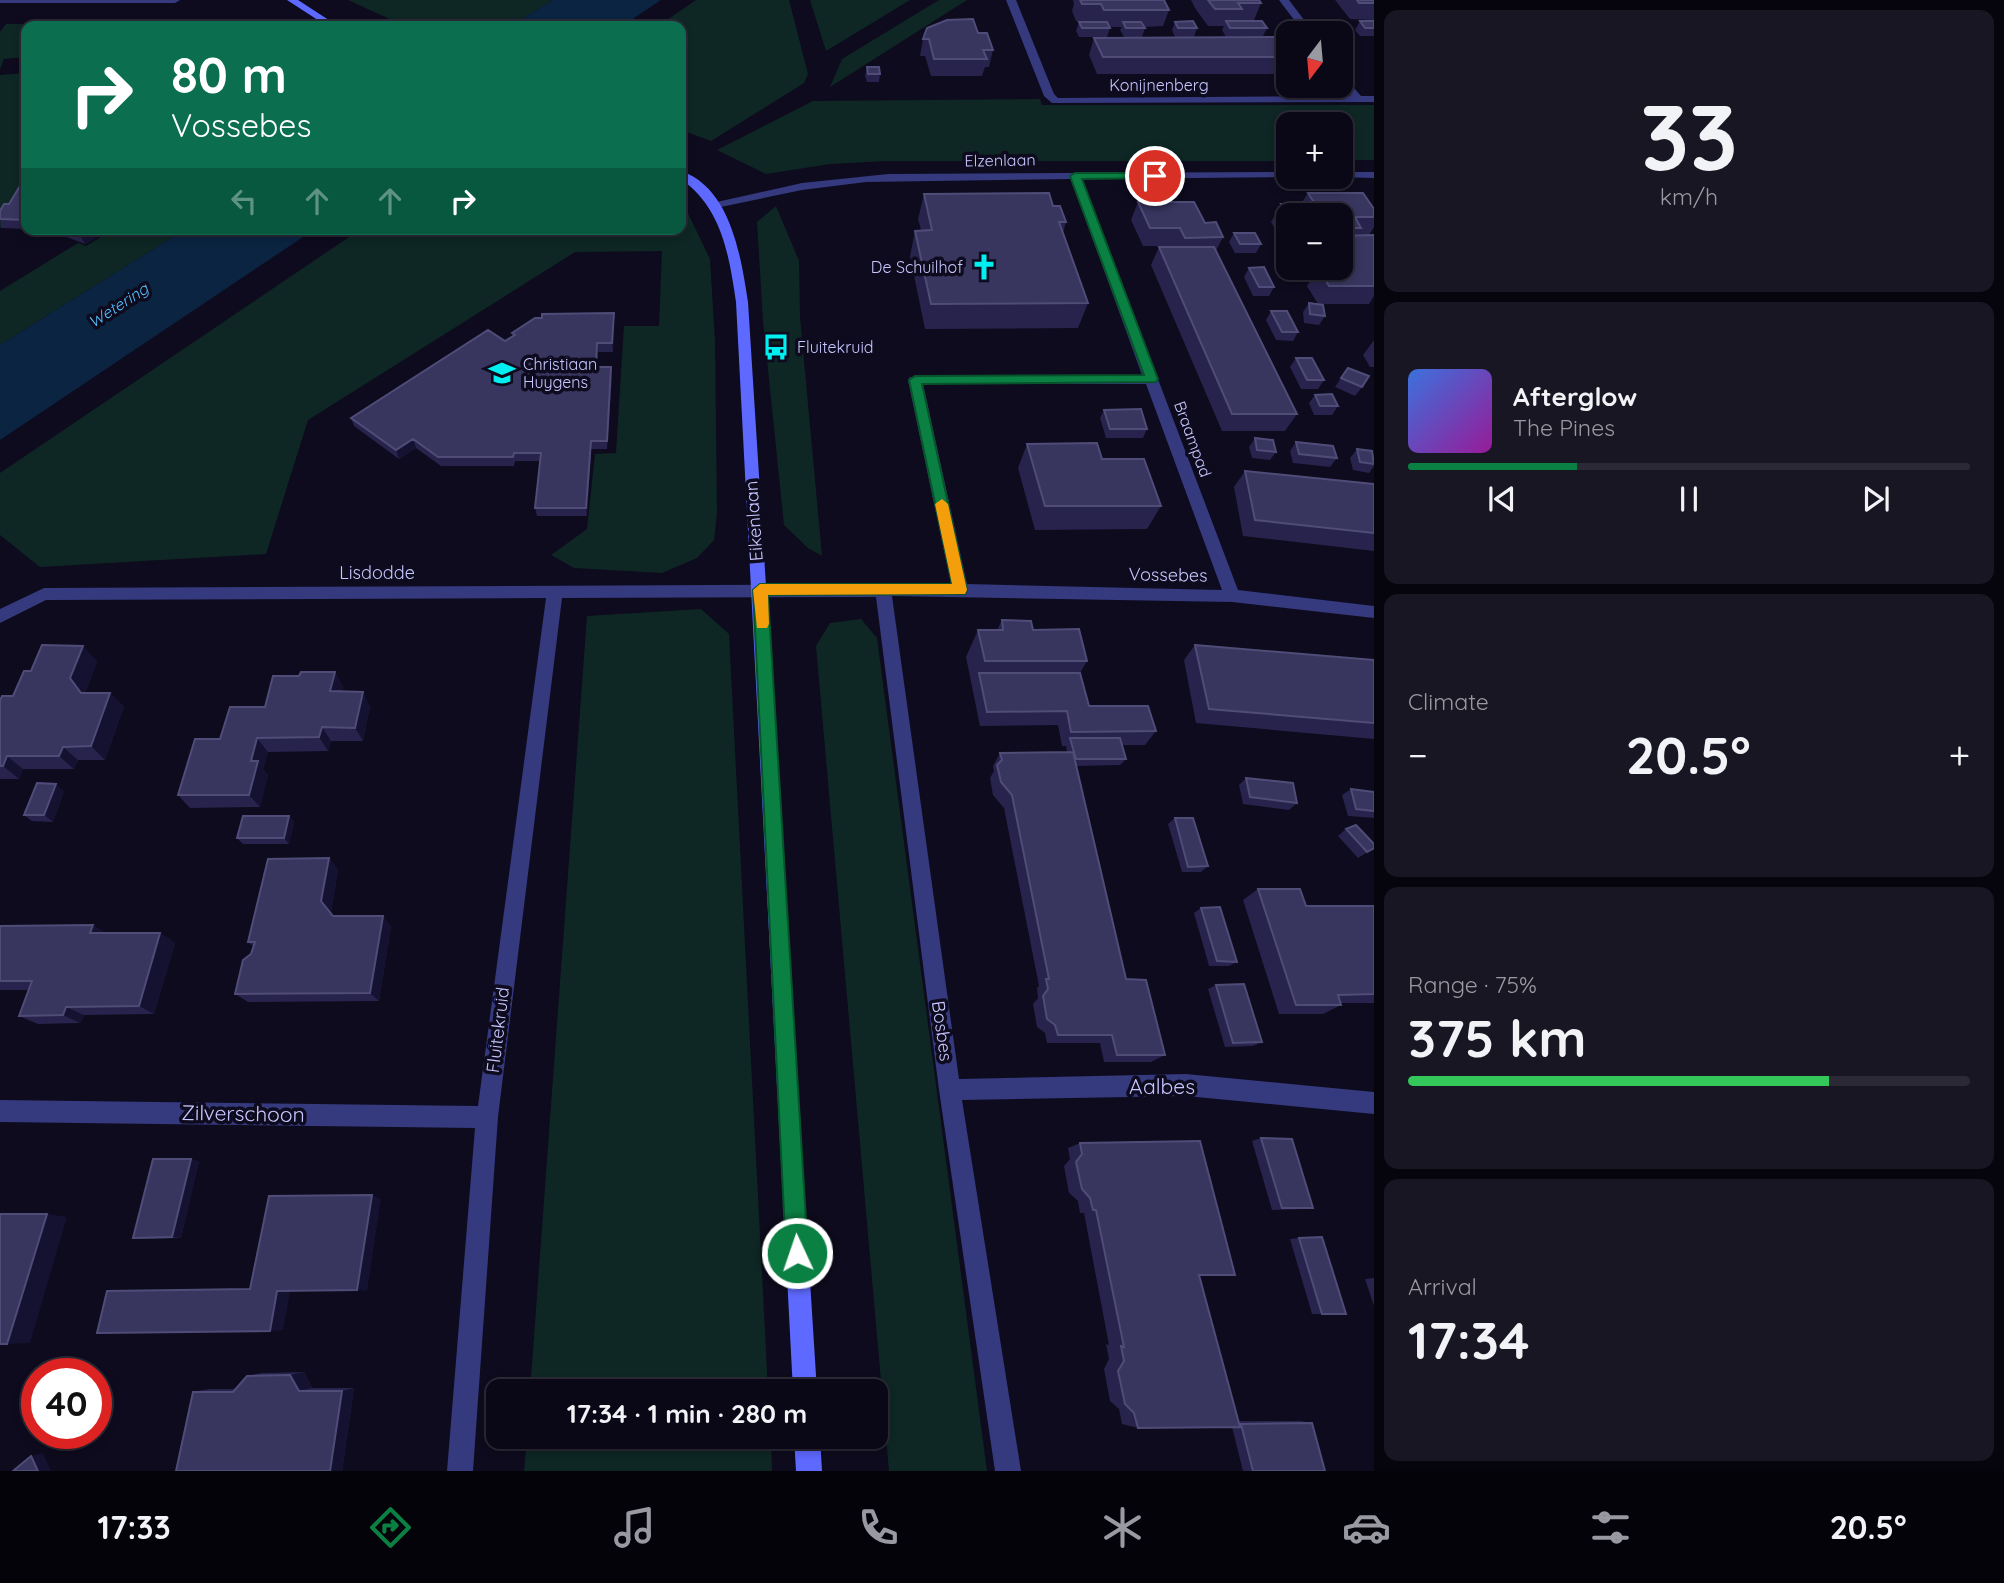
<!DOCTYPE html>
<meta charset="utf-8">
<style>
:root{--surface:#0a0816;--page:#181623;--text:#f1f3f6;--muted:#999aa1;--line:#2a2935;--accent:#0b8043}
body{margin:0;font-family:Quicksand,sans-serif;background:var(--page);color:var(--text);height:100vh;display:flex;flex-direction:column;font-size:26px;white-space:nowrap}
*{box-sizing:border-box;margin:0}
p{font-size:23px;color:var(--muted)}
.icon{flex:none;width:38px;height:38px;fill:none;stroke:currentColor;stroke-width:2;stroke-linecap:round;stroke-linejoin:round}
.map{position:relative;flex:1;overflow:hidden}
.sheet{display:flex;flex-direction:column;gap:10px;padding:10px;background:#06040c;width:630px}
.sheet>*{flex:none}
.top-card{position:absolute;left:21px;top:21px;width:665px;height:214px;border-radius:14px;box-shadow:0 4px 10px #0003,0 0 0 2px var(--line);background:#0b6e4f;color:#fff;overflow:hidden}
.needle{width:46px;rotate:196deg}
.tools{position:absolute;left:1276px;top:21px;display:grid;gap:14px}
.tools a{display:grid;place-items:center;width:77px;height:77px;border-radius:14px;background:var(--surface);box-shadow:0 4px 10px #0003,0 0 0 2px var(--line);font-size:35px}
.speed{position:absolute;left:21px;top:1358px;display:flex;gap:14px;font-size:35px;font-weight:700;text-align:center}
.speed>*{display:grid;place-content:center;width:91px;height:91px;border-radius:50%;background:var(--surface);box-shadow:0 4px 10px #0003,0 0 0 2px var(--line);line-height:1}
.speed .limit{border:10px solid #d22;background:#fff;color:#111}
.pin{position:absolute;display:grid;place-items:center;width:60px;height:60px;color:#fff;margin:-30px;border:4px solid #fff;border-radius:50%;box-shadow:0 2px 7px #0007}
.me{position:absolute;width:77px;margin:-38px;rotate:357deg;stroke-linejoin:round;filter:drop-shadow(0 0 5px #0008)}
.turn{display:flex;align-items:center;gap:24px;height:147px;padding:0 35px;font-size:32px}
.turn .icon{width:91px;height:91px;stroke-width:2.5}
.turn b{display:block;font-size:49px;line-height:60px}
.lanes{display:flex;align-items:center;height:66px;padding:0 35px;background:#0003;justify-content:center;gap:35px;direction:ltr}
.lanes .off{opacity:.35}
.big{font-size:52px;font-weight:700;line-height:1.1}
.sheet .widget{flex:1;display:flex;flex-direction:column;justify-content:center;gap:10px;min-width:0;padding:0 24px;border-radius:14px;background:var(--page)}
.sheet .dial{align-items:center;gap:0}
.dial b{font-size:91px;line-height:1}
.song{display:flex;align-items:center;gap:21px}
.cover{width:84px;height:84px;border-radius:10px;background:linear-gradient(135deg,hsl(220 70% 55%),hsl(300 70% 35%))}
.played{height:7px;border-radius:4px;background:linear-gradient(90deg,var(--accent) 30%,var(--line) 30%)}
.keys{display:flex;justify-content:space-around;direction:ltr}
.heat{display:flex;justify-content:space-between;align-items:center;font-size:38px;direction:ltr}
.charge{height:10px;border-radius:5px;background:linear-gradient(90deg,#34c759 75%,var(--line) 0)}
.trip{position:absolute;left:486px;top:1379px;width:402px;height:70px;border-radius:14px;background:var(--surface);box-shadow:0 4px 10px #0003,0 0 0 2px var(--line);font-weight:700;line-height:70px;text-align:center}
.tabs{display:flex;height:112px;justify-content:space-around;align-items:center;background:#040309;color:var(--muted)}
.tabs .icon{width:49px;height:49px}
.tabs .on{color:var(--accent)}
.tabs b{font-size:32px;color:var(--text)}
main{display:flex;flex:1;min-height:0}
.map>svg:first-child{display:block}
</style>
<main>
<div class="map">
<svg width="1374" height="1471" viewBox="0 0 1374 1471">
<rect width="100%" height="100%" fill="#0d0b1d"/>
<path fill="#0e2724" d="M348 0H553L511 26H405Z
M696 0H789L808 74 804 83 711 141 681 130V26H658Z
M810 0H910L826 51Z
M939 0H967L830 87 842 59Z
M6 24H263L278 26H26V57L4 59 0 69V32Z
M26 73V186L0 228V75Z
M1040 99 1042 105H1374V160H1341L1340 124H1288V161H886L830 164 766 174 717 150 813 101Z
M681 204 686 209 710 259 715 342 717 513 714 540 697 558 662 573 574 568 551 555 587 529 595 454 616 453 624 326H659L662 251 575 252 308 420 266 554 40 567 0 535V473L361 229H681Z
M776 206 799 261 800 317 822 556 808 548 784 525 763 321 757 222Z
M114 229H186L0 345V291L78 243 86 246Z
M701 609 729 634 768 1391H530L587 616Z
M861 619 877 638 987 1471H889L816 646 830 623Z
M527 1437H771L772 1471H524Z"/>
<path fill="#0b2442" d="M553 0H661L622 26H511Z
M186 229H315L0 440V345Z"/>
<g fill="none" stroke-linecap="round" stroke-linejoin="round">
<path fill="#35397d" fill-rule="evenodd" d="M0 0H180L175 3H0Z
M1006 0H1016L1054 94 1058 98 1351 96 1340 83V72L1361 96H1374V102L1052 103 1044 96Z
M1279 0H1289L1314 33H1304Z
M1288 172V177H1292L1082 179 1238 590 1374 606V618L1232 602 892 596 959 1079 1186 1074 1374 1092V1114L1186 1096 962 1100 1021 1471H995L939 1090 876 597 562 598 498 1117 473 1471H447L475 1128 0 1122V1100L478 1106 546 598 46 600 0 623V609L44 588 951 584 908 380 910 377 1142 375 1071 179 866 182 802 190 716 208 712 207V203L802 183 888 174ZM923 384H1146L1222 590 967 584Z
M1340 172H1374V178L1336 177H1340Z"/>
<path fill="#5e69ff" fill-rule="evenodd" d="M287 0H298L338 26H327Z
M681 171C731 188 741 257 748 302L817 1391H793L736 302C729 255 722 208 681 179Z
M794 1437H820L822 1471H796Z"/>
</g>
<path fill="#27234c" d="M1073 0H1164L1169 10 1163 26 1144 27 1145 28 1142 37H1124L1120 30 1122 27H1109L1110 28 1107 37H1079L1076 31 1079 22H1096V21H1076L1072 11 1074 4Z
M1191 0H1259L1261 3 1254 20H1238L1237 21 1267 28 1263 36 1226 37 1222 30 1224 26H1208L1195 8Z
M1335 0H1374V20H1373L1350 19Z
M1360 21H1374V36H1360L1355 30Z
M1175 22 1197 28 1194 37H1175L1172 30Z
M978 33 993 50 989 67H985L982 76H931L925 56H920L923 39Z
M1094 38 1288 40V72L1287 74H1097L1089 55Z
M867 67 880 74 879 82H867L865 76Z
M26 176V229L1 228 0 211 9 204Z
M1308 193 1374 209V227L1369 235H1374V296L1369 304H1318L1307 286 1318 268H1340V215H1288V246H1284L1271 222 1281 204H1301Z
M924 194 1053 206 1066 222 1063 233 1088 303 1078 328 925 329 910 256 915 231 921 230 918 219Z
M1138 202 1205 223 1223 237 1216 251 1297 414 1285 431H1222L1151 265 1159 247H1173L1172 246H1143L1131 220Z
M54 229H107L108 231 85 244 56 233Z
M1234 233 1261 244 1256 253H1235L1229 242Z
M1249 268 1274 287 1269 296H1253L1244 277Z
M1309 303 1325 316 1319 325 1304 323 1303 312Z
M1271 311 1298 332 1293 341 1276 340 1266 320Z
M614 313V322L613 352H598L597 367 612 376 607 449H591L587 516H537L535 508 540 461H515L514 466H441L416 448 399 459 354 426 351 418 513 337 512 333Z
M1374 340V367H1370L1363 355Z
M1296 358 1324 380 1318 389H1301L1290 367Z
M1348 368 1362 387 1355 396 1335 387Z
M1315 395 1338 406 1332 415H1314L1309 403Z
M1104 410 1147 429 1143 438H1106L1100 418Z
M1255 438 1276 452 1270 460 1252 458 1249 447Z
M1296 442 1337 458 1330 467 1293 463 1290 451Z
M1027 444 1102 459 1161 506 1147 529 1035 530 1018 468Z
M1357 449 1374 457V466L1369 473 1353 470 1350 458Z
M1245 471 1374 484V551L1243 536 1234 487Z
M1002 620 1033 630 1087 661 1080 673 1089 706 1156 731 1145 745H1122L1126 759 1120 765 1076 766 1126 979 1165 1055 1151 1062H1104L1100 1043H1047L1045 1033 1037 1027 1033 1004 1038 998 1037 988 1039 986 1004 808 993 795 990 778 994 771 993 766 1000 753 1067 752 1066 746H1062L1058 725 980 726 966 657 978 630H997Z
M1195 645 1374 660V739L1196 723 1184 660Z
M97 661 85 693H110L124 707 105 760H78L74 769H23L19 779H0V701L13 696 31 671Z
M335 672 343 687 342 691 370 706 363 741H331L328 751 268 752 263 769 268 775 260 807 190 808 178 795 220 739 265 707 299 676Z
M1246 778 1297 803 1289 810 1243 804 1239 785Z
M1351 789 1374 792V818L1348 816 1342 795Z
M64 791 53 822 32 821 24 815Z
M289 816 294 822 289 844H243L237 838Z
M1175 818 1208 866 1201 872H1182L1168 824Z
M1346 829 1374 848 1358 858 1338 836Z
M329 858 338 870 331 912 334 916 391 926 379 1001 248 1002 235 994 253 946 248 942Z
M1258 889 1306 906H1374V1003H1341V1005L1323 1014H1279L1243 900Z
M1201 908 1237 962 1229 966H1209L1194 913Z
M93 925 105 933H160L175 943 154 1014 84 1015 80 1023 38 1024 19 1016 28 990H0V926Z
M1216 985 1262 1042 1253 1046 1225 1047 1208 989Z
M1261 1138 1313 1208 1303 1209 1272 1210 1252 1141Z
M1080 1143 1235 1275 1200 1276 1238 1421H1301L1312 1423 1325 1471H1243L1232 1427 1138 1428 1122 1424 1119 1409 1110 1401 1104 1369 1109 1359 1106 1344 1109 1345 1084 1213H1080L1078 1201 1069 1193 1064 1166 1070 1159 1068 1148Z
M199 1161 181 1238 141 1239 133 1238Z
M1299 1238 1346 1314H1312L1290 1239Z
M1374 1278V1306L1365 1279Z
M304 1372 312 1388H354L342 1471H176L193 1392 209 1389H235L247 1376 262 1373Z"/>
<path fill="#151231" d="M90 229H107L108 231 85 244 80 235Z
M614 313V322L613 352 612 343Z
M597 343 598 352 597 376 596 367Z
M611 367 612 376 607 449V441Z
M413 439 416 448 399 459 396 450Z
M591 441V449L587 516 586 508Z
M83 646 97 661 85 693 96 708 81 693 70 678Z
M335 672 343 687 339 706 330 691Z
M363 692 370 706 363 741 355 728Z
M110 693 124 707 105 760 91 746Z
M322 727 331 741 328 751 319 737Z
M257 738 268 752 263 769 268 775 260 807 249 795 251 761Z
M63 747 78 760 74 769 59 756Z
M7 756 23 769 19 779 3 766Z
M56 784 64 791 53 822 44 815Z
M289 816 294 822 289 844 284 838Z
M329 858 338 870 331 912 342 926 321 901Z
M383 916 391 926 379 1001 370 993Z
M93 925 109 935 90 933Z
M160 933 175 943 154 1014 139 1006Z
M66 1007 84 1015 80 1023 63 1015Z
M191 1159 199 1161 181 1238 172 1237Z
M372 1195 381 1199 367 1291 357 1290Z
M47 1214 67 1217 30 1343 7 1344Z
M277 1291 290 1292 283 1330 270 1331Z
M304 1372 312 1388 299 1391 290 1375Z
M354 1388 342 1471H330L342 1391Z
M43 1453 51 1471H38L31 1456Z"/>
<path fill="#38355f" stroke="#4f4c78" stroke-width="2" d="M1080 0H1164L1169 10H1104L1101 4H1082Z
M1208 0H1259L1261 3H1238L1242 9H1215Z
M1357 0H1374V3H1359Z
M973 19 978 33H987L993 50H983L987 59H934L929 39H923L927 28 947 20Z
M1193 21 1197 28H1178L1175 22Z
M1226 21H1262L1267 28H1230Z
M1360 21H1374V28H1365Z
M1079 22H1107L1110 28H1082Z
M1123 22H1141L1145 28H1126Z
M1282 37 1284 40H1288V57H1103L1094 38Z
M867 67H879L880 74H868Z
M26 176V220L0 219V211L4 204H9Z
M1049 193 1053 206H1060L1066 222H1059L1088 303 931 304 915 231 932 230 924 194Z
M1308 193H1363L1374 209V217H1355L1361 228H1340V215H1288V217L1281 204H1315Z
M1138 202H1194L1205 223 1216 222 1223 237 1185 238 1180 228H1150Z
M65 229H90L80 235Z
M1234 233H1255L1261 244H1240Z
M1374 235V286H1329L1318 268H1349L1340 254V248H1346L1342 236Z
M1159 247H1214L1297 414H1232Z
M1264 267 1274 287H1259L1249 268Z
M1309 303 1323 305 1325 316 1310 314Z
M1271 311H1287L1298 332H1282Z
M614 313 612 343H597L596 367H611L607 441H591L586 508H535L541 453H514L513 457H438L413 439 396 450 351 418 488 330 505 341 515 335 512 333 535 318H542V314Z
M1296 358H1312L1324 380H1307Z
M1348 368 1369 376 1362 387 1341 378Z
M1332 394 1338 406H1320L1315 395Z
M1141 409 1147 429H1110L1104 410Z
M1255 438 1273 440 1276 452 1257 450Z
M1296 442 1333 446 1337 458 1299 454Z
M1097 443 1102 459H1144L1161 506H1045L1027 444Z
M1357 449 1372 451 1374 464 1360 462Z
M1245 471 1374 484V533L1255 520Z
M1002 620 1031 621 1033 630 1079 629 1087 661H985L978 630H1003Z
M42 645 83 646 70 678 81 693H110L91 746 63 747 59 756H7L3 766H0V701L2 696H13L24 671H31Z
M1195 645 1374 660V723L1209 709Z
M301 672H335L330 691 363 692 355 728 322 727 319 737 257 738 251 761H258L249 795H178L195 739H220L230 707H265L273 676H299Z
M979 673H1080L1089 706H1148L1156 731 1071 732 1067 711 987 712Z
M1070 738H1120L1126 759H1076Z
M1073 752 1126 979 1146 980 1165 1055H1117L1112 1035H1058L1055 1025 1047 1019 1043 996 1048 989 1046 979H1049L1012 795 1001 782 997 765 1002 760 1000 753Z
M1246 778 1293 783 1297 803 1250 797Z
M37 783 56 784 44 815H24Z
M1351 789 1374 792V811L1356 809Z
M243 816H289L284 838H237Z
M1175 818H1193L1208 866 1188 867Z
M1356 825 1374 844V848L1367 852 1346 829Z
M329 858 321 901 333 916H383L370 993 235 994 243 960 251 954 255 942H248L268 859Z
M1258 889H1300L1306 906H1374V994L1338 995 1341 1005H1296Z
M1220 907 1237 962 1217 961 1201 908Z
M93 925 90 933H160L139 1006 66 1007 63 1015 19 1016 32 981H0V926Z
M1244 984 1262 1042 1233 1043 1216 985Z
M1261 1138 1292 1139 1313 1208H1282Z
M1200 1141 1235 1275H1199L1240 1427 1138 1428 1134 1413 1125 1404 1118 1371 1124 1361 1121 1346 1124 1347 1096 1210H1093L1090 1198 1082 1189 1076 1162 1082 1154 1080 1143Z
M153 1159H191L172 1237 133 1238Z
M372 1195 357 1290 277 1291 270 1331 97 1333 107 1291 250 1289 269 1196Z
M0 1214H47L7 1344H0Z
M1322 1237 1346 1314H1322L1299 1238Z
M290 1375 299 1391H342L330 1471H176L193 1392H233L247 1376Z
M1312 1423 1325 1471H1253L1241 1424Z
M31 1456 38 1471H13Z"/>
<path fill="#0b8043" stroke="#07532c" stroke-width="2" d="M1155 173 1159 174V178L1082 179 1158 379 1156 382 922 384 967 590 965 594 768 595 808 1253 804 1260 797 1264 789 1260 786 1253 753 590 760 584H952L909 380 915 376 1144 375 1070 176 1075 173Z"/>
<path fill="#f59e0b" d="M942 499 948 504 967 590 965 594 768 595 769 624 767 628H757L753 590 760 584H952L935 504Z"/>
<defs>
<g id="church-bare" transform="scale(2.1)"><path d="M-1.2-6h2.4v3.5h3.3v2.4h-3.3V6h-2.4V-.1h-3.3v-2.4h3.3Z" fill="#00f0f2" stroke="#0d0b1d" stroke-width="2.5" paint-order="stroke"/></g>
<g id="bus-bare" transform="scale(2.1)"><path d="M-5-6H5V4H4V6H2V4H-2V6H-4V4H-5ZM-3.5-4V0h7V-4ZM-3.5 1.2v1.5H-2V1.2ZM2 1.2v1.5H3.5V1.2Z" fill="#00f0f2" stroke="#0d0b1d" stroke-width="2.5" paint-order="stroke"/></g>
<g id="school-bare" transform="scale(2.1)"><path d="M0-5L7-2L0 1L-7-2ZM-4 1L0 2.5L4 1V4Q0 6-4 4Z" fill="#00f0f2" stroke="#0d0b1d" stroke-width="2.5" paint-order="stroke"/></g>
</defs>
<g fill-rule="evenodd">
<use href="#church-bare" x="984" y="267"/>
<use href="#bus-bare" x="776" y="347"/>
<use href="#school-bare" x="502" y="373"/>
</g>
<g text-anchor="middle" stroke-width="7" stroke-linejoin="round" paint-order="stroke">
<g font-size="16" fill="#c8c7ff" stroke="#0d0b1d">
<text x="1159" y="91">Konijnenberg</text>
<text transform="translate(1000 160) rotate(-1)" y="6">Elzenlaan</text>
<text transform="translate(1193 439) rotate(70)" y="6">Braampad</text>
</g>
<g font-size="16" fill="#c8c7ff" stroke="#0d0b1d" text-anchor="start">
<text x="963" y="273" text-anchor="end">De Schuilhof</text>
<text x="797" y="353">Fluitekruid</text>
<text x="523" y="370">Christiaan<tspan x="523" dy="18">Huygens</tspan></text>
</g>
<g font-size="16" font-style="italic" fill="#55c0ff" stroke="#0d0b1d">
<text transform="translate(118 305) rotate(-33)" y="6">Wetering</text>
</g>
<g font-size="18" fill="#c8c7ff" stroke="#0d0b1d">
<text transform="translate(754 521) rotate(-94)" y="6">Eikenlaan</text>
<text x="377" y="579">Lisdodde</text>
<text transform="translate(1168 575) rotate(1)" y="6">Vossebes</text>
<text transform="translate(498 1030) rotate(-83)" y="6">Fluitekruid</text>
<text transform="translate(942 1031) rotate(82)" y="6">Bosbes</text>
</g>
<g font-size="21" fill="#c8c7ff" stroke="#0d0b1d">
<text x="1162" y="1094">Aalbes</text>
<text transform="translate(243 1114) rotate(1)" y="7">Zilverschoon</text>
</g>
</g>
</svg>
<div class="tools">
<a><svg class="needle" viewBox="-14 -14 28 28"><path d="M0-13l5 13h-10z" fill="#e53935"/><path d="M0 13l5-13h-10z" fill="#999aa1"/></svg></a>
<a>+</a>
<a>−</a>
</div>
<div class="speed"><div class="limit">40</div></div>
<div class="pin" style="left:1155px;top:176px;background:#d93025"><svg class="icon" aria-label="arrive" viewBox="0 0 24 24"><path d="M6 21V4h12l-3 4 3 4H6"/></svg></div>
<svg class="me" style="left:797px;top:1253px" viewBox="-20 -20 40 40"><circle r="17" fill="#0b8043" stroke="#fff" stroke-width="3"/><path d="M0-11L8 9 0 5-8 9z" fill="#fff"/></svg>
<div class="trip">17:34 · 1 min · 280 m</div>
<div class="top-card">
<div class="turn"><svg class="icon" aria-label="right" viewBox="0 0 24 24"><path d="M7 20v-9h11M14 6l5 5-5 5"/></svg><div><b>80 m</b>Vossebes</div></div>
<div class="lanes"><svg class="icon off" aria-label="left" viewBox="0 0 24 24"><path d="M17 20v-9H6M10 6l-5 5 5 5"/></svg><svg class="icon off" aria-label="ahead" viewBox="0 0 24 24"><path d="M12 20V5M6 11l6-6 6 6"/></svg><svg class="icon off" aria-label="ahead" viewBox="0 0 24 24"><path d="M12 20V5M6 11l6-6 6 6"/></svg><svg class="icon" aria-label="right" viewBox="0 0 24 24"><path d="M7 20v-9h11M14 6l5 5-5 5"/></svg></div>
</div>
</div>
<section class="sheet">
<div class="widget dial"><b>33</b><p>km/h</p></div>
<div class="widget">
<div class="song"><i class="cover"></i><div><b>Afterglow</b><p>The Pines</p></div></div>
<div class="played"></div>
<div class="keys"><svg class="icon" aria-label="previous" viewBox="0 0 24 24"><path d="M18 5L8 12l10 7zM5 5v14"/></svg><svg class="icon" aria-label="pause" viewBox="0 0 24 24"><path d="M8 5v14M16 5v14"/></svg><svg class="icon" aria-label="next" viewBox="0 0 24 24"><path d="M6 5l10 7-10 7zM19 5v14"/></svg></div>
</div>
<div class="widget"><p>Climate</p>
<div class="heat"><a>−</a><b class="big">20.5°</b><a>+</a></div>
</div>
<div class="widget"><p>Range · 75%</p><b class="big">375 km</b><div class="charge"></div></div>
<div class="widget"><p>Arrival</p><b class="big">17:34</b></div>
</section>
</main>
<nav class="tabs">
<b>17:33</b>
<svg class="icon on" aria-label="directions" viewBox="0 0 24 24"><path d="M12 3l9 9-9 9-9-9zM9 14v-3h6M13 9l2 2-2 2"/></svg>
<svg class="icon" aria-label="music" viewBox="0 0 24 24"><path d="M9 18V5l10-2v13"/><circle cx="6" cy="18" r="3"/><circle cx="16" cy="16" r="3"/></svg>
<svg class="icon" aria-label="phone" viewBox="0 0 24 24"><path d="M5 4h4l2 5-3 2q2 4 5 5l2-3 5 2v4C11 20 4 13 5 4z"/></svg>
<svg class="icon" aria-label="climate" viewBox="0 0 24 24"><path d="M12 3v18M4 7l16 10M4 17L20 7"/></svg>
<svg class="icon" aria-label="car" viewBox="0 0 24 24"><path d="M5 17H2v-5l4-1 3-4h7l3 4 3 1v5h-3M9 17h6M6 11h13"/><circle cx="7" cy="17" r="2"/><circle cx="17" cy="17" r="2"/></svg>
<svg class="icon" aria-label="filters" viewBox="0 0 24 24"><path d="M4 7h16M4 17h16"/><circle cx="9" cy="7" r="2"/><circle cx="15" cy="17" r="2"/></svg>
<b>20.5°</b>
</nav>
